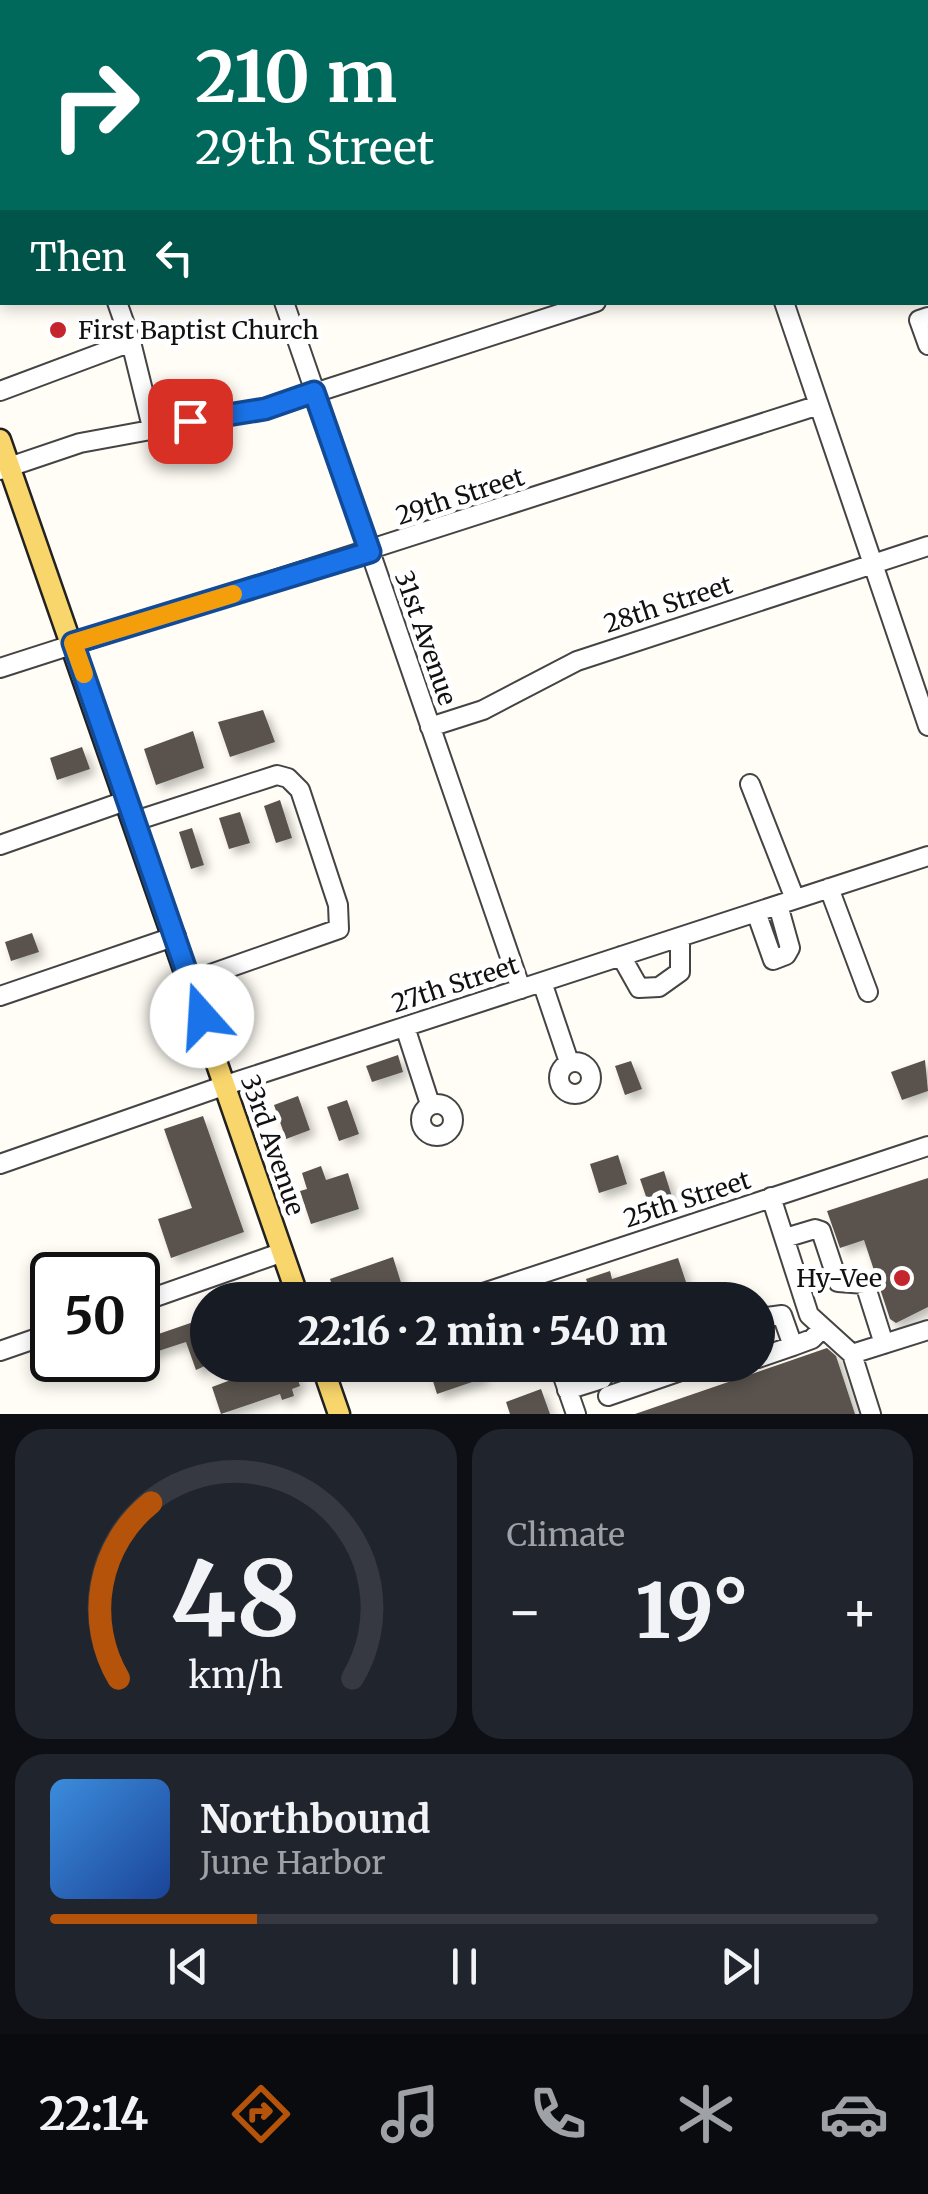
<!DOCTYPE html>
<meta charset="utf-8">
<style>
:root{--surface:#171b24;--page:#20242c;--text:#f1f3f6;--muted:#9ea1a6;--line:#363941;--accent:#b45309}
body{margin:0;font-family:Merriweather,serif;background:var(--page);color:var(--text);height:100vh;display:flex;flex-direction:column;font-size:38px;white-space:nowrap}
*{box-sizing:border-box;margin:0}
p{font-size:32px;color:var(--muted)}
.icon{flex:none;width:55px;height:55px;fill:none;stroke:currentColor;stroke-width:2;stroke-linecap:round;stroke-linejoin:round}
.map{position:relative;height:1414px;overflow:hidden}
.panel{display:flex;flex-direction:column;gap:15px;padding:15px;background:#0d0f14;flex:1}
.panel>*{flex:none}
.banner{position:absolute;left:0px;top:0px;width:930px;height:305px;box-shadow:0 5px 15px #0003;background:#00695c;color:#fff;overflow:hidden}
.speed{position:absolute;left:30px;top:1252px;display:flex;gap:20px;font-size:50px;font-weight:700;text-align:center}
.speed>*{display:grid;place-content:center;width:130px;height:130px;border-radius:50%;background:var(--surface);box-shadow:0 5px 15px #0003;line-height:1}
.speed .limit{border:5px solid #111;border-radius:15px;background:#fff;color:#111}
.pin{position:absolute;display:grid;place-items:center;width:85px;height:85px;color:#fff;margin:-42px;border-radius:20px;box-shadow:0 5px 15px #0006}
.me{position:absolute;width:110px;margin:-55px;rotate:341deg;stroke-linejoin:round;filter:drop-shadow(0 0 8px #0008)}
.turn{display:flex;align-items:center;gap:35px;height:210px;padding:0 30px;font-size:45px}
.turn .icon{width:130px;height:130px;stroke-width:2.5}
.turn b{display:block;font-size:70px;line-height:85px}
.then{display:flex;align-items:center;height:95px;padding:0 30px;background:#0003;gap:20px;font-size:38px}
.big{font-size:75px;font-weight:800;line-height:1.1}
.panel .card{flex:1;display:flex;flex-direction:column;justify-content:center;gap:15px;min-width:0;padding:0 35px;border-radius:30px;background:var(--page)}
.panel .dial{align-items:center;gap:0}
.dial svg{height:260px;overflow:visible;fill:none;stroke:var(--line);stroke-width:7;stroke-linecap:round;text-anchor:middle}
.dial text{fill:var(--text);stroke:none}
.song{display:flex;align-items:center;gap:30px}
.cover{width:120px;height:120px;border-radius:15px;background:linear-gradient(135deg,hsl(210 70% 55%),hsl(220 70% 35%))}
.played{height:10px;border-radius:5px;background:linear-gradient(90deg,var(--accent) 25%,var(--line) 25%)}
.keys{display:flex;justify-content:space-around;direction:ltr}
.heat{display:flex;justify-content:space-between;align-items:center;font-size:55px;direction:ltr}
.panel .tiles{flex:1;display:grid;gap:15px;grid-template-columns:1fr 1fr}
.card:last-child{grid-column:span 2}
.trip{position:absolute;left:190px;top:1282px;width:585px;height:100px;border-radius:50px;background:var(--surface);box-shadow:0 5px 15px #0003;font-weight:800;line-height:100px;text-align:center}
.tabs{display:flex;height:160px;justify-content:space-around;align-items:center;background:#090b0e;color:var(--muted)}
.tabs .icon{width:70px;height:70px}
.tabs .on{color:var(--accent)}
.tabs b{font-size:45px;color:var(--text)}
.map>svg:first-child{display:block}
</style>
<div class="map">
<svg width="928" height="1414" viewBox="0 0 928 1414">
<defs>
<filter id="shadow"><feDropShadow dx="5.5" dy="5.5" stdDeviation="5" flood-color="#0004"/></filter>
</defs>
<rect width="100%" height="100%" fill="#fffdf5"/>
<path fill="#5a524d" filter="url(#shadow)" d="M263 710 275 742 230 757 218 722Z
M193 731 204 768 156 785 144 749Z
M82 747 90 769 57 780 50 758Z
M280 800 292 838 276 843 264 806Z
M240 812 250 843 229 849 219 818Z
M192 828 204 865 191 869 179 832Z
M32 933 39 952 11 961 5 942Z
M398 1055 403 1072 372 1082 366 1066Z
M925 1060 928 1091 902 1100 891 1072Z
M631 1061 642 1089 625 1095 615 1066Z
M298 1096 310 1130 286 1139 274 1105Z
M347 1100 359 1134 339 1141 327 1107Z
M203 1116 244 1232 171 1258 158 1219 192 1208 164 1129Z
M618 1155 627 1184 599 1193 590 1164Z
M321 1166 326 1180 348 1173 359 1209 311 1224 300 1191 307 1189 302 1173Z
M664 1171 674 1203 651 1211 640 1179Z
M928 1178V1307L896 1323 890 1319 864 1240 840 1248 827 1211Z
M393 1257 403 1289 370 1300H337L330 1279Z
M678 1258 689 1291 660 1300H593L586 1279 610 1271 612 1279Z
M208 1317V1334L197 1337 207 1365 196 1370 186 1342 140 1357 138 1341Z
M827 1348 836 1356 855 1414H635Z
M271 1365H293L300 1386 292 1389 294 1396 282 1400 280 1394 221 1414 212 1387Z
M428 1365H479L484 1378 437 1394Z
M541 1389 550 1414H510L506 1402Z"/>
<g fill="none" stroke-linecap="round" stroke-linejoin="round">
<g stroke="#444" stroke-width="22">
<path id="minor" d="M179 0 180 2
M348 0 349 2
M519 0 520 2
M678 0 679 2
M223 2 231 0
M928 42V41
M0 74 2 73
M0 261 2 260
M117 302 131 342
M284 302 521 989
M784 302 928 726
M928 317 919 320 928 345
M0 391 131 342 152 427
M0 470 80 443 265 409 596 302
M0 668 819 405
M430 727 483 710 577 661 928 546
M750 784 795 899
M135 821 277 775 288 778 300 790 338 905 339 929 191 981
M0 845 128 800
M829 888 868 992
M756 912 773 960 786 955 790 948 778 905
M621 956 639 988 659 987 680 972V937
M542 982 569 1062
M0 996 176 936
M405 1027 430 1104
M559 1078a16 16 0 1 1 32 0a16 16 0 1 1-32 0Z
M421 1120a16 16 0 1 1 32 0a16 16 0 1 1-32 0Z
M0 1164 226 1085 928 856
M771 1197 809 1315 852 1354 871 1414
M785 1238 815 1229 821 1231 838 1282 865 1284 884 1344
M529 1278 536 1300
M462 1300 928 1146
M138 1303 283 1252
M758 1318 782 1315 793 1346 812 1339 823 1328
M0 1351 52 1333
M852 1354 928 1330
M758 1358 793 1346
M559 1365 576 1414
M721 1365H735
M567 1390 602 1379 608 1365
M608 1396 698 1365"/>
</g>
<g stroke="#222" stroke-width="25">
<path id="major" d="M0 440 299 1300
M322 1365 339 1414"/>
</g>
<use href="#minor" stroke="#fff" stroke-width="18"/>
<use href="#major" stroke="#f9d66b" stroke-width="20"/>
</g>
<g fill="none" stroke-linecap="round" stroke-linejoin="round">
<g stroke="#114b97" stroke-width="25">
<path id="route" d="M190 421 265 409 314 392 370 552 73 643 202 1016"/>
</g>
<use href="#route" stroke="#1a73e8" stroke-width="18"/>
<path stroke="#f59e0b" stroke-width="18" d="M84 674 73 643 233 594"/>
</g>
<g fill="#c4262e" stroke="#fff" stroke-width="4">
<circle cx="58" cy="330" r="10"/>
<circle cx="902" cy="1278" r="10"/>
</g>
<g text-anchor="middle" stroke-width="10" stroke-linejoin="round" paint-order="stroke">
<g font-size="25" fill="#111" stroke="#fff" text-anchor="start">
<text x="78" y="339">First Baptist Church</text>
<text x="882" y="1287" text-anchor="end">Hy-Vee</text>
</g>
<g font-size="25" fill="#111" stroke="#fff">
<text transform="translate(460 496) rotate(-18)" y="9">29th Street</text>
<text transform="translate(668 604) rotate(-18)" y="9">28th Street</text>
<text transform="translate(426 638) rotate(71)" y="9">31st Avenue</text>
<text transform="translate(455 984) rotate(-18)" y="9">27th Street</text>
<text transform="translate(273 1145) rotate(71)" y="9">33rd Avenue</text>
<text transform="translate(687 1199) rotate(-18)" y="9">25th Street</text>
</g>
</g>
</svg>
<div class="speed"><div class="limit">50</div></div>
<div class="pin" style="left:190px;top:421px;background:#d93025"><svg class="icon" aria-label="arrive" viewBox="0 0 24 24"><path d="M6 21V4h12l-3 4 3 4H6"/></svg></div>
<svg class="me" style="left:202px;top:1016px" viewBox="-20 -20 40 40"><circle r="19" fill="#fff"/><path d="M0-13L10 11 0 6-10 11z" fill="#1a73e8"/></svg>
<div class="trip">22:16 · 2 min · 540 m</div>
<div class="banner">
<div class="turn"><svg class="icon" aria-label="right" viewBox="0 0 24 24"><path d="M7 20v-9h11M14 6l5 5-5 5"/></svg><div><b>210 m</b>29th Street</div></div>
<div class="then">Then<svg class="icon" aria-label="left" viewBox="0 0 24 24"><path d="M17 20v-9H6M10 6l-5 5 5 5"/></svg></div>
</div>
</div>
<section class="panel">
<div class="tiles">
<div class="card dial"><svg viewBox="0 0 100 80">
<path d="M14 69A42 42 0 1 1 86 69"/>
<path d="M14 69A42 42 0 0 1 24 15" stroke="#b45309"/>
<text x="50" y="56" font-size="32" font-weight="700">48</text>
<text x="50" y="72" font-size="11">km/h</text>
</svg></div>
<div class="card"><p>Climate</p>
<div class="heat"><a>−</a><b class="big">19°</b><a>+</a></div>
</div>
<div class="card">
<div class="song"><i class="cover"></i><div><b>Northbound</b><p>June Harbor</p></div></div>
<div class="played"></div>
<div class="keys"><svg class="icon" aria-label="previous" viewBox="0 0 24 24"><path d="M18 5L8 12l10 7zM5 5v14"/></svg><svg class="icon" aria-label="pause" viewBox="0 0 24 24"><path d="M8 5v14M16 5v14"/></svg><svg class="icon" aria-label="next" viewBox="0 0 24 24"><path d="M6 5l10 7-10 7zM19 5v14"/></svg></div>
</div>
</div>
</section>
<nav class="tabs">
<b>22:14</b>
<svg class="icon on" aria-label="directions" viewBox="0 0 24 24"><path d="M12 3l9 9-9 9-9-9zM9 14v-3h6M13 9l2 2-2 2"/></svg>
<svg class="icon" aria-label="music" viewBox="0 0 24 24"><path d="M9 18V5l10-2v13"/><circle cx="6" cy="18" r="3"/><circle cx="16" cy="16" r="3"/></svg>
<svg class="icon" aria-label="phone" viewBox="0 0 24 24"><path d="M5 4h4l2 5-3 2q2 4 5 5l2-3 5 2v4C11 20 4 13 5 4z"/></svg>
<svg class="icon" aria-label="climate" viewBox="0 0 24 24"><path d="M12 3v18M4 7l16 10M4 17L20 7"/></svg>
<svg class="icon" aria-label="car" viewBox="0 0 24 24"><path d="M5 17H2v-5l4-1 3-4h7l3 4 3 1v5h-3M9 17h6M6 11h13"/><circle cx="7" cy="17" r="2"/><circle cx="17" cy="17" r="2"/></svg>
</nav>
